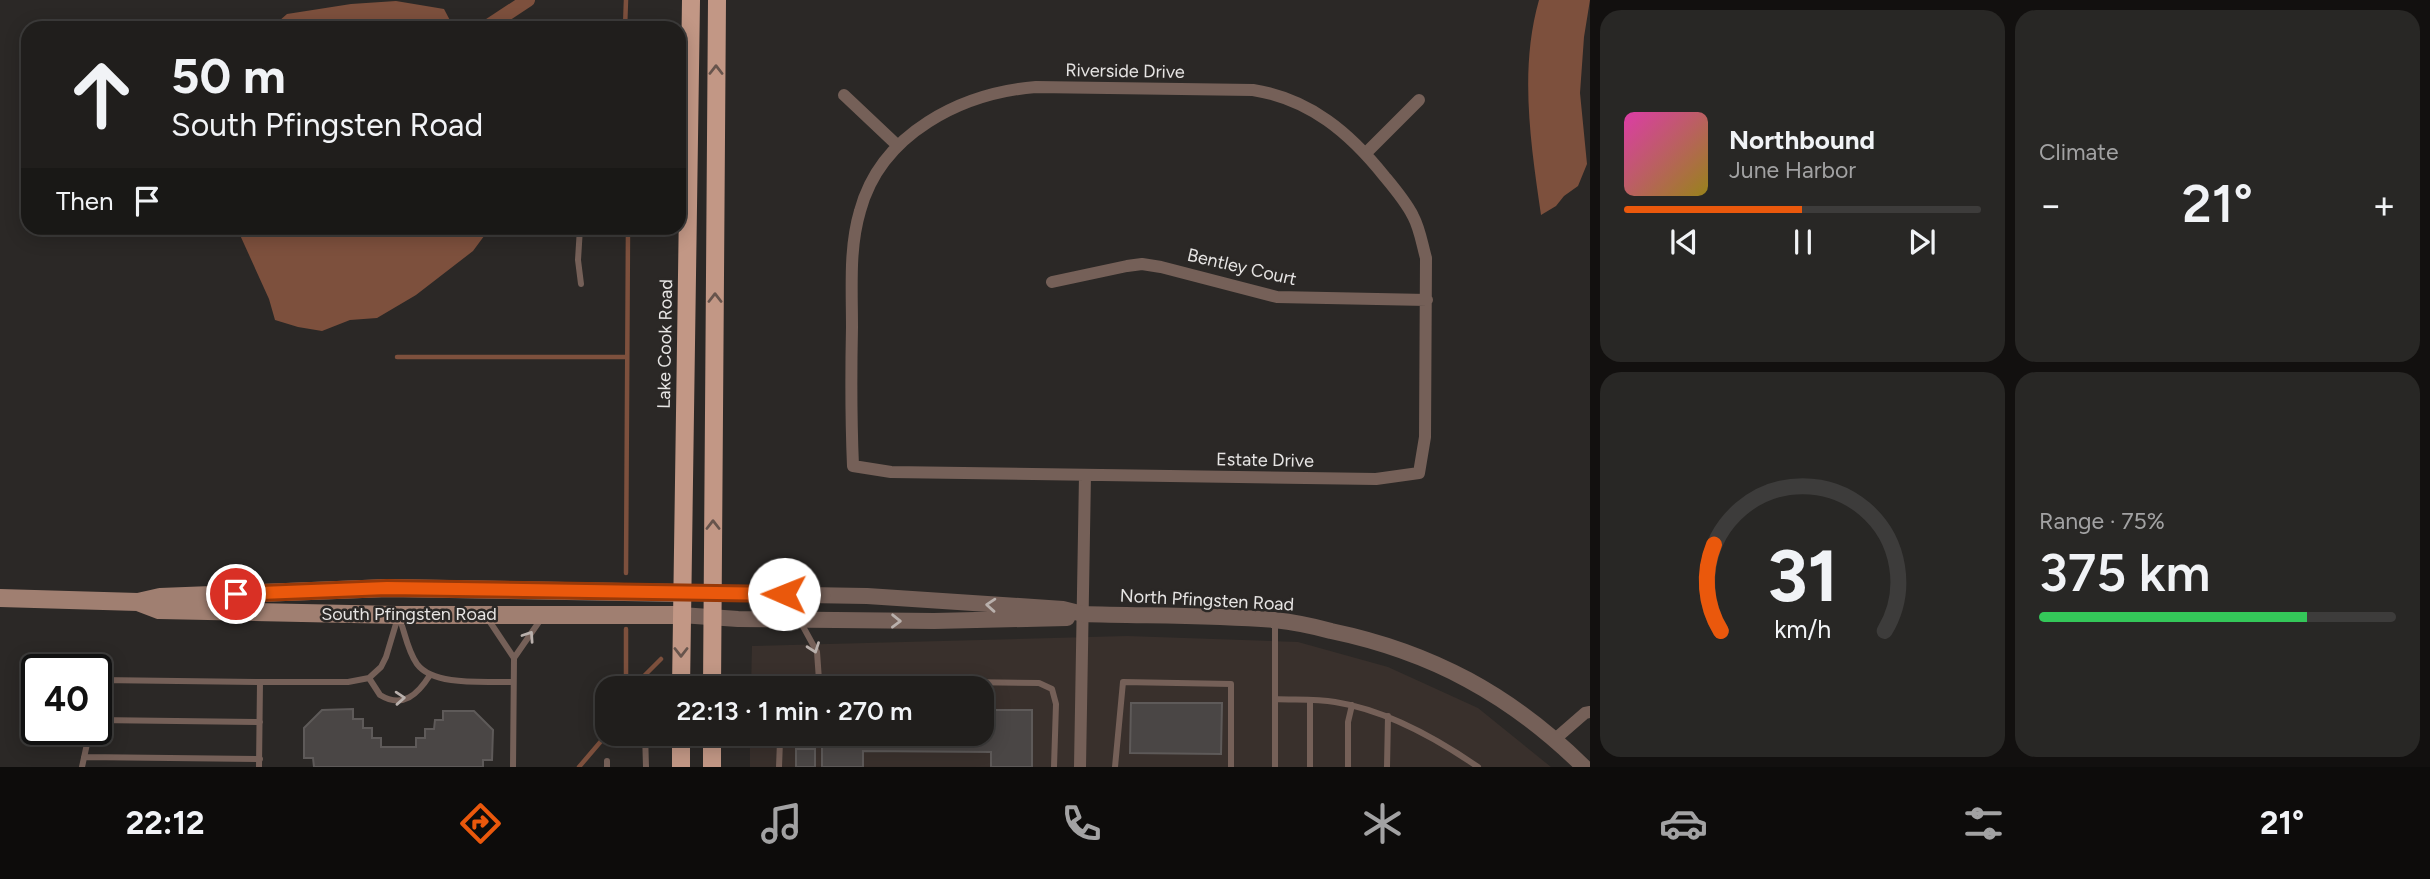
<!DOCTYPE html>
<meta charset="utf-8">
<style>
:root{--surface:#201e1c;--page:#282725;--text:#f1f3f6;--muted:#a2a2a3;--line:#3d3c3b;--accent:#ea580c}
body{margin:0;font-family:Figtree,sans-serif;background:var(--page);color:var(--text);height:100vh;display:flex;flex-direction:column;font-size:26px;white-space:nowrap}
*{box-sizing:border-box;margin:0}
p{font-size:23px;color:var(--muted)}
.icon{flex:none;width:38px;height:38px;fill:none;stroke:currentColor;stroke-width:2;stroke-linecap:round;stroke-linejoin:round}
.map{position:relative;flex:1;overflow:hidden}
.side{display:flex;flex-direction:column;gap:10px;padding:10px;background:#12100f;width:840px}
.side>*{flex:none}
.hud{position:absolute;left:21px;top:21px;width:665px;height:214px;border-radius:21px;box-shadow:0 4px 18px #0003,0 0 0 2px var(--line);background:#201e1c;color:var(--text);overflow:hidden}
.speed{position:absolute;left:21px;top:654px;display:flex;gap:14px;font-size:35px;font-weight:700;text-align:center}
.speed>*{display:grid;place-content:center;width:91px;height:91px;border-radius:50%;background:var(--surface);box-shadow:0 4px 18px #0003,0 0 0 2px var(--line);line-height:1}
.speed .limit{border:4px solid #111;border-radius:10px;background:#fff;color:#111}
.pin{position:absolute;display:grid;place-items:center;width:60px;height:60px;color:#fff;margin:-30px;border:4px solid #fff;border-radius:50%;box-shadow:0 2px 7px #0007}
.me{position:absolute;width:77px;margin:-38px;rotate:271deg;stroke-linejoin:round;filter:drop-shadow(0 0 5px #0008)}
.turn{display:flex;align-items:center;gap:24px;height:147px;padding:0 35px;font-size:32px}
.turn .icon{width:91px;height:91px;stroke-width:2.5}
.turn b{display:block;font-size:49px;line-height:60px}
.then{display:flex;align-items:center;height:66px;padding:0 35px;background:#0003;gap:14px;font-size:26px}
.big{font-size:52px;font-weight:600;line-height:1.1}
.side .widget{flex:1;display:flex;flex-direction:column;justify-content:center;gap:10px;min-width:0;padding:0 24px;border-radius:21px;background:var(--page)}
.side .dial{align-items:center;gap:0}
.dial svg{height:182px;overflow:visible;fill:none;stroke:var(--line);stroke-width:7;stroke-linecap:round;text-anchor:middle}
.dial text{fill:var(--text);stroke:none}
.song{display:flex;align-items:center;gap:21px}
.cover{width:84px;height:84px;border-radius:10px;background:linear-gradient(135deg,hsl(320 70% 55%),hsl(50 70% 35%))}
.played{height:7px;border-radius:4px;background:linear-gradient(90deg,var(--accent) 50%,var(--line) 50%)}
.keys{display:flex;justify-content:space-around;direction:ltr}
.heat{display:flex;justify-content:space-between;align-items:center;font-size:38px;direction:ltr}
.charge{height:10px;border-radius:5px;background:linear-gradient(90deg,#34c759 75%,var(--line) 0)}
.side .tiles{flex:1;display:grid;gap:10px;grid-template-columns:repeat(2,1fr)}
.trip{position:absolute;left:595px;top:676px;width:399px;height:70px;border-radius:21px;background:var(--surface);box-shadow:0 4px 18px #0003,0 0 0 2px var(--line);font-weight:600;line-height:70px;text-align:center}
.dock{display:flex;height:112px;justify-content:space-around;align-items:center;background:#0d0c0b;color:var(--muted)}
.dock .icon{width:49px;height:49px}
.dock .on{color:var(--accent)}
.dock b{font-size:32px;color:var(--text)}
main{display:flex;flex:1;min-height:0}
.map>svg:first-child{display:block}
</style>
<main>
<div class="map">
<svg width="1590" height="767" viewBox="0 0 1590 767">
<rect width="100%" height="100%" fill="#2b2826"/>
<path fill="#39302c" d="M1127 636 1298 642 1388 667 1478 708 1551 767H750V733H982V688H751L752 646Z"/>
<path fill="#7d503d" d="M1539 0H1590L1584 37 1580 93 1587 164 1578 186 1564 196 1556 206 1541 215C1531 145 1519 70 1539 0Z
M396 1 444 9 454 28H271L287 14 351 4Z
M240 228H490L473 251 416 295 377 318 350 320 322 331 298 327 275 320 269 299 240 235Z"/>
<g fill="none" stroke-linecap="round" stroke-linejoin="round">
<path stroke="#7d503d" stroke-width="4.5" d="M625 28 626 0
M397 357H626
M626 573 628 228
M626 688V629
M632 688 661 659
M579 767 608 733"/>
<path stroke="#7d503d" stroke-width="14" d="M485 28 528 0"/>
</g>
<path fill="#4a4645" stroke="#5e5a59" stroke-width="2" d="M1131 703H1222L1221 754 1130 753Z
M353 709V719H363V728H372V738H381V747H416V738H425V729H434L435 720H443V711H474L493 730 492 760H483V767H314L313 758H304V728L322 710Z
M982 710H1032V767H991V752L863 751V767H822V733H982Z
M796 749H815V767H796Z"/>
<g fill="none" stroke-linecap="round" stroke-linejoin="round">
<path stroke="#756058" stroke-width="6" d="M580 228 578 260 581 284
M399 617C405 632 407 650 417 664 434 687 487 681 513 682
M488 619 514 658
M800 621 817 652 819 680
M1275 622V767
M369 678 380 695C403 709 418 694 430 675
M798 688 809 681 819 680 1039 683 1052 689 1056 704 1054 767
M96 699 100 680 260 682
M1275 699C1295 700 1316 699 1335 702 1386 710 1436 738 1478 767
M96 720 260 722
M645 733 646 767
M804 733 807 739
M84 757 260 759
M82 767 90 730
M259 767 260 682H348L369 678 381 667 386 657 398 617
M513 767 514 658 541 619
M607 767V761
M779 767 780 741 783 733
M1115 767 1123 682 1231 684V767
M1310 767V701
M1348 767V722L1352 705
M1387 767 1388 716"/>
<path stroke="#756058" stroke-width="12" d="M1036 87 1253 90C1310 99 1350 133 1385 177 1395 189 1406 202 1413 216 1420 229 1422 244 1426 258L1425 437 1419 473 1376 479 891 472 853 466C851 419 851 373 852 327 852 288 849 248 860 211 881 133 962 93 1036 87Z
M844 95 898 146
M1366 153 1419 100
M1052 282 1127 266 1142 264 1161 267 1277 297 1427 300
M1554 740 1585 713 1590 712
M1080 767 1085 475"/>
<path stroke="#756058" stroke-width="16" d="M682 593 867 596 1063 609 1083 614C1146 616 1211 615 1274 620 1293 622 1313 626 1331 631 1432 652 1511 695 1584 767
M681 615 738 619 934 621 1067 618"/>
<path stroke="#a07f71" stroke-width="18" d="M0 598 138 602 160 597 388 588 682 593
M138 602 159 610 398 615H681"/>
<path stroke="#c29785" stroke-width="18" d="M681 688 691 0
M712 688 717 0
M681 767V733
M712 767V733"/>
</g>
<defs><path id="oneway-chevron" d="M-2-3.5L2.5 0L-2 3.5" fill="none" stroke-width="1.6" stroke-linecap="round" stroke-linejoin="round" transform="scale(1.75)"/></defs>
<g stroke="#67544c">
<use href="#oneway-chevron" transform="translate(716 70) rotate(-90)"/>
<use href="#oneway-chevron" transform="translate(715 298) rotate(-90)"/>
<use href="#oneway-chevron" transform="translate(713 525) rotate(-90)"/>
<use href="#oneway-chevron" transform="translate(681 652) rotate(90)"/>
</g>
<g stroke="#b9b0ac">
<use href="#oneway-chevron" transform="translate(991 605) rotate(-176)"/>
<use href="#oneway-chevron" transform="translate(896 621) rotate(1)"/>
<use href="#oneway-chevron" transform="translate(529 636) rotate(-56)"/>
<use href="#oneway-chevron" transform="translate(814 648) rotate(70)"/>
<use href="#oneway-chevron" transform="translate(400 698) rotate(-4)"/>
</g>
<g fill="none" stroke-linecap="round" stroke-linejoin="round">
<g stroke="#983908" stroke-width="18">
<path id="route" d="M236 594 387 588 784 594"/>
</g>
<use href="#route" stroke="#ea580c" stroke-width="12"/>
</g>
<g text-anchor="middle" stroke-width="5" stroke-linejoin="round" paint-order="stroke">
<g font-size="18" fill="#e7e5e4" stroke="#2b2826">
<text transform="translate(1125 71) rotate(1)" y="6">Riverside Drive</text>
<text transform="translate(1242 267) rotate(13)" y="6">Bentley Court</text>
<text transform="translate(665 344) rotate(-89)" y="6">Lake Cook Road</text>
<text transform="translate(1265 460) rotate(1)" y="6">Estate Drive</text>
<text transform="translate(1207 600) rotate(3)" y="6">North Pfingsten Road</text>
<text x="409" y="620">South Pfingsten Road</text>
</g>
</g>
</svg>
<div class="speed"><div class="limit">40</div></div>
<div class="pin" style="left:236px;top:594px;background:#d93025"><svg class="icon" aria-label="arrive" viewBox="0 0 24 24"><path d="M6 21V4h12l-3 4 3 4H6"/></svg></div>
<svg class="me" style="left:784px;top:594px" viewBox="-20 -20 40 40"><circle r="19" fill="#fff"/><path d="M0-13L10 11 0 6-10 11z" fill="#ea580c"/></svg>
<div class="trip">22:13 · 1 min · 270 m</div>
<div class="hud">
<div class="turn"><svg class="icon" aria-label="ahead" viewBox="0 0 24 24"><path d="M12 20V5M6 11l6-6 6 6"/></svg><div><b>50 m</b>South Pfingsten Road</div></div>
<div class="then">Then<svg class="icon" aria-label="arrive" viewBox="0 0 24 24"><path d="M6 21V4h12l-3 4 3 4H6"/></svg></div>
</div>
</div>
<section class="side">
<div class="tiles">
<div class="widget">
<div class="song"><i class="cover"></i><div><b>Northbound</b><p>June Harbor</p></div></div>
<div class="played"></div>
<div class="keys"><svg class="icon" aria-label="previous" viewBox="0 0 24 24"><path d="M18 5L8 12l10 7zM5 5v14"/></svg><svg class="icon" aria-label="pause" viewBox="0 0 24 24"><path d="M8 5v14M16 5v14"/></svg><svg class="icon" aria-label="next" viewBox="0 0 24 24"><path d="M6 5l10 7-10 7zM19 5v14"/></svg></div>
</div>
<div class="widget"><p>Climate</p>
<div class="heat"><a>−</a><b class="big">21°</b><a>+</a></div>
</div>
<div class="widget dial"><svg viewBox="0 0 100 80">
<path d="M14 69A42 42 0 1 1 86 69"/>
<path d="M14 69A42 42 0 0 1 11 31" stroke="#ea580c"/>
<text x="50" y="56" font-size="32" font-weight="700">31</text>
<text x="50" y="72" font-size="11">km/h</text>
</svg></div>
<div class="widget"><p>Range · 75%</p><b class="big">375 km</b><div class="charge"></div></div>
</div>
</section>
</main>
<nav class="dock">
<b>22:12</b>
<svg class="icon on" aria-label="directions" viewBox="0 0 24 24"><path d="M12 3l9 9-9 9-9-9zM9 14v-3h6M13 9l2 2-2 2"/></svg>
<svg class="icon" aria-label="music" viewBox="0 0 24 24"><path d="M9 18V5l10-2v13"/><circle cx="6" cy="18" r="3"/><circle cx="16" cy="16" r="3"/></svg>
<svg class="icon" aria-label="phone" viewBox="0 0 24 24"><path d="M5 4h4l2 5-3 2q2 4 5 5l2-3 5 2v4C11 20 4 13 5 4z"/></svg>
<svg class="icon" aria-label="climate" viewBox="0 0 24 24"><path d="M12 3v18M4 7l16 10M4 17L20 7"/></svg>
<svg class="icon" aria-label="car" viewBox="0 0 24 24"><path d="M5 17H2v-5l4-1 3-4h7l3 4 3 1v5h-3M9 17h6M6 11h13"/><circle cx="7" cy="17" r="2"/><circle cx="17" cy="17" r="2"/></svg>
<svg class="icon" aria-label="filters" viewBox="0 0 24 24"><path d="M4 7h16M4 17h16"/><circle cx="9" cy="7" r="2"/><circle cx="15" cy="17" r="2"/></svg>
<b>21°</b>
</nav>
